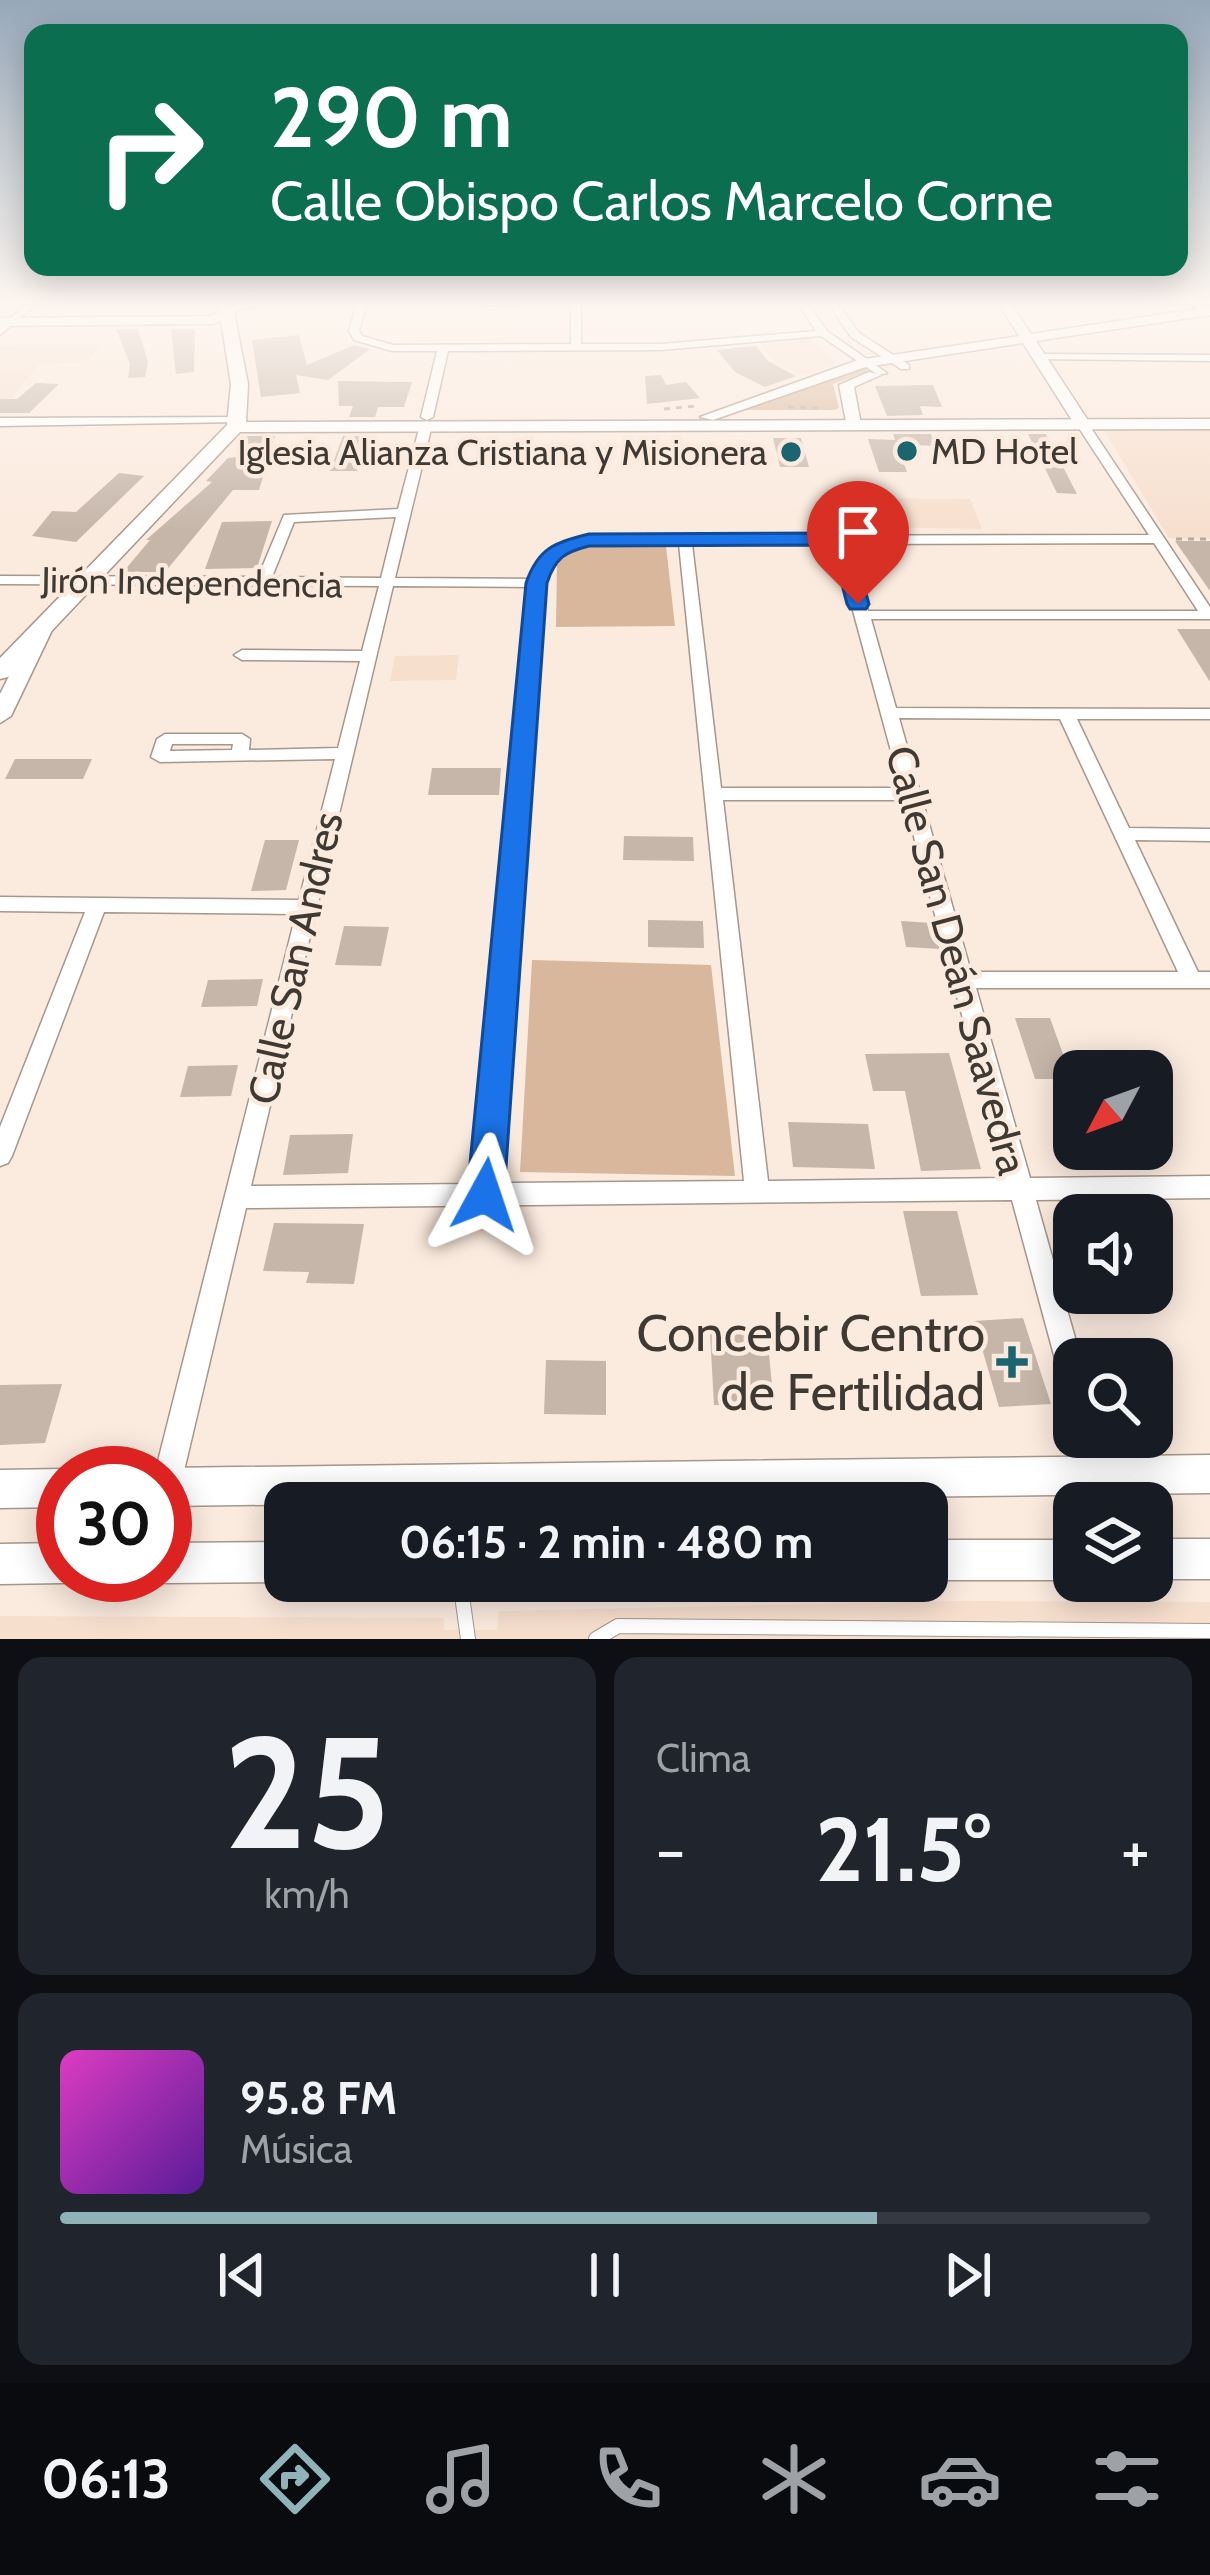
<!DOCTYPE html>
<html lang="es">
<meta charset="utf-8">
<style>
:root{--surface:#171b24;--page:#20242c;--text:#f1f3f6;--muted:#9ea1a6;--line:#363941;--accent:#90b3ba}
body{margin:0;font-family:Cabin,sans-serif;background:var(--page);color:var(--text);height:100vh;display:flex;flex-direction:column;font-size:45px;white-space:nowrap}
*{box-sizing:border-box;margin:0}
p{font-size:39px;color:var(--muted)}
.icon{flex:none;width:66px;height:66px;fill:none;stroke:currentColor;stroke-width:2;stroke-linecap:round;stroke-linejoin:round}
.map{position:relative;height:1639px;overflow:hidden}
.drawer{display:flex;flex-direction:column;gap:18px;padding:18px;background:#0d0f14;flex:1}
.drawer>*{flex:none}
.hud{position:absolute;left:24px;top:24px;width:1164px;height:252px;border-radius:24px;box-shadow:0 6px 30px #0003;background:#0b6e4f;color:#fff;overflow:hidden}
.needle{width:78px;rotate:229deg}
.fabs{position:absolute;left:1053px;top:1050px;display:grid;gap:24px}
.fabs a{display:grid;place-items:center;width:120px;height:120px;border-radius:24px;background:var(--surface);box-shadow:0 6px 30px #0003;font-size:60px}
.speed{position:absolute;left:36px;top:1446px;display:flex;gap:24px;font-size:60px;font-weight:700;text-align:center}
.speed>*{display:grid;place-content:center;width:156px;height:156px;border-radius:50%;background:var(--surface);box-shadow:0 6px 30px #0003;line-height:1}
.speed .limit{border:18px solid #d22;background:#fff;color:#111}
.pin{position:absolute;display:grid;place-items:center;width:102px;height:102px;color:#fff;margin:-123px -51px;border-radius:50% 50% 50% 0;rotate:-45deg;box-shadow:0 0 12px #0007}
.pin .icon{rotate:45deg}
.me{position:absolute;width:132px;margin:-66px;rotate:5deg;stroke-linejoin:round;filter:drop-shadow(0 0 9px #0008)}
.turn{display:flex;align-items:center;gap:42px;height:252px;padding:0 48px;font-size:54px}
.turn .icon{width:156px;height:156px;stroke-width:2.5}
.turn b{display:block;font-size:84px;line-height:102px}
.big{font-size:90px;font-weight:700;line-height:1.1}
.drawer .card{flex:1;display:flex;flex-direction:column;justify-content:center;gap:18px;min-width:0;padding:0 42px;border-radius:24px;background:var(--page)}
.drawer .dial{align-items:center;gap:0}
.dial b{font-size:156px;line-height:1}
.song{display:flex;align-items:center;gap:36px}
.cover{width:144px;height:144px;border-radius:18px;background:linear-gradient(135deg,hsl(310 70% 55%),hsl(270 70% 35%))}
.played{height:12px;border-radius:6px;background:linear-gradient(90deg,var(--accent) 75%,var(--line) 75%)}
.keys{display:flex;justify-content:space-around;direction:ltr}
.heat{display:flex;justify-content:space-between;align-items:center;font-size:66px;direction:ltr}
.drawer .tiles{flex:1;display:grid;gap:18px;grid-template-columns:1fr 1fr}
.card:last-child{grid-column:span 2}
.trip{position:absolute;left:264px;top:1482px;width:684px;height:120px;border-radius:24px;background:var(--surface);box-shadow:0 6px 30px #0003;font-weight:700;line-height:120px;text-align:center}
.tab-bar{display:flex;height:192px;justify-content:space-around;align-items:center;background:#090b0e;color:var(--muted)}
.tab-bar .icon{width:84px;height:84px}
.tab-bar .on{color:var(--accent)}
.tab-bar b{font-size:54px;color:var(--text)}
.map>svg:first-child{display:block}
</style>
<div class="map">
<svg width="1210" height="1639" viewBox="0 0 1210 1639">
<rect width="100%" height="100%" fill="#fbeade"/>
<path fill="#f7dfce" d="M809 338 838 364 800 375 773 360 761 345Z
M101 344 89 360 39 365 11 399H0V346Z
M1102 427 1210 429V539L1169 538Z
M864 498 970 499 982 529 872 527Z
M459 655 456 680 390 681 395 656Z
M959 1601 1210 1602V1639H0V1616L444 1618V1630H497L499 1611Z"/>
<path fill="#d9b79d" d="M864 368 869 371 833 384 839 408 834 410H744Z
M666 546 675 626 556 627 557 563 580 547Z
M532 960 711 965 735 1176 520 1172Z"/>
<path fill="#c6b6aa" d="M116 329H138L148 362 145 377 128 378 130 364Z
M171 329H195L194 372 176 374Z
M299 335 307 365 354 345 370 349 328 380 296 375 300 393 261 397 252 340Z
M756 346 768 361 796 376 765 387 735 372 717 350Z
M661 375 666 385 686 382 700 398 647 404 645 376Z
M338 381 394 382H412L404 407H378L375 417H349L353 406H339Z
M36 383 59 384 29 413H0V399H17Z
M933 385 942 407 920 406 923 415 887 416 875 386Z
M893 434H931L935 446 914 445 918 456H901L907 472H879L868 439 895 440Z
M1028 434H1046L1077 494 1057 493Z
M246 436H275L259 490H233L165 572H123L150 540H146L212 482 206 481 228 458 237 457Z
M343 436H369L357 471H330Z
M773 438H801L809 467H780Z
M119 473 144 476 76 542 32 536 52 511 76 512Z
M272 521 257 568 205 569 222 522Z
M1175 541H1210V591Z
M1177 629H1210V682Z
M15 759H92L83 779H5Z
M432 768H501L499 795H428Z
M624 836 693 837 694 861 623 860Z
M265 840H299L286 890 251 891Z
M648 920 703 921 704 948 648 947Z
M901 921 932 923 940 949 906 947Z
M344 926 389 927 381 966 335 965Z
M263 979 257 1006 201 1007 208 980Z
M1015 1018H1050L1072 1079H1035Z
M949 1053 981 1169 921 1171 905 1091H873L865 1054Z
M238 1065 231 1096 180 1097 188 1066Z
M788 1122 868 1124 875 1169 793 1167Z
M353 1134 348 1173 283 1175 290 1135Z
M903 1211H957L978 1295 921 1296Z
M274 1223 364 1224 354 1284 306 1283 309 1272 263 1271Z
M1023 1318 1051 1404 999 1407 974 1321Z
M710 1333H767L774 1406 714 1405Z
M546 1360 606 1361V1415L544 1414Z
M62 1384 45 1443 0 1445V1385Z"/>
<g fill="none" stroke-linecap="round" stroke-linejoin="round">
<g stroke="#a6978b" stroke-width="16">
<path id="lane" d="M460 1581 468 1639
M596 1639 618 1626 1210 1631"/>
</g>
<g stroke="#a6978b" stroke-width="3">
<path id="street" d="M29 302H39L0 335V327Z
M241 302H556L551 305 366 306 359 331 362 336 393 345 571 344V302H581V344H661L816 331 797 302H807L827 331 887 373 878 375 821 336 661 350 448 351 433 417 427 420 421 417 437 351H392L354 340 349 331 356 306 244 307 241 306Z
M827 302H837L859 333 909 365V369H901L851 337Z
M1185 302H1196L1210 309V316Z
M1041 354 1210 355V361L1037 359 1036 357Z
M244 417V421L240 422 0 426V418Z
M426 421 432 425 395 578 532 579 551 550 589 536 1149 535 1077 425 1083 421 1089 425 1210 607V619H871L896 708 1210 709V719H1077L1129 828 1210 829V841L1135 840 1198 972H1210V988H976L1030 1178 1210 1176V1198L1036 1200 1081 1359H1074V1394L1064 1391 1061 1381 1012 1200 246 1208 179 1492 175 1502 165 1506V1473H155L296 914 104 912 12 1156 8 1163 0 1166V1127L85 912 0 911V897L299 900 335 759 160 762 151 757 157 739 165 734H242L250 739 249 750 338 748 360 661 242 660 234 655 242 650 362 651 379 586 0 584V576L258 577 284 515 398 509 420 425ZM396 517 381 578 272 577 294 522ZM1154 543 1198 611H868L849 544ZM589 544H679L744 1181 498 1183 544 583 561 556ZM692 544H835L901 788H721ZM393 586 529 587 474 1184 251 1186ZM899 718 1060 719 1178 972H971ZM172 744H233L232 750 170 751ZM723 800H904L1006 1178 768 1181Z
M1076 1437H1104L1122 1503H1094Z"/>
</g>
<g stroke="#a6978b" stroke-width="3">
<path id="secondary" d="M239 302 251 304 213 324 0 326V318L211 316Z
M998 302H1010L1031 334 1210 307V315L1036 341 1091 425 1083 430 1075 425 1023 343 866 367 713 420 700 417 858 360 1019 336Z
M869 372 881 375 854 387 861 424 847 427 839 385Z
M44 620 54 626 11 716 0 723V694L34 626Z
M1210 1455V1493L165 1506V1473H153L165 1468Z
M63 1469 73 1473H63V1507L0 1508V1470Z
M1152 1539H1210V1579H1152Z
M927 1540H1074V1580H927Z
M285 1542V1582L165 1583 150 1575H165V1543Z
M63 1543V1575L77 1577 63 1583 0 1584V1544Z"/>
</g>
<g stroke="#a6978b" stroke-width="3">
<path id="primary" d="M218 302H232L248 384 246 422 1210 419V429L240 432 8 677 0 679V658L227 425 231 384Z"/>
</g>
<path stroke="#b5a89e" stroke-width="3" stroke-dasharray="6 6" stroke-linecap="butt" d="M788 407 821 408
M664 409 696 406
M1176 539H1210"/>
<use href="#lane" stroke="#fff" stroke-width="14"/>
<use href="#street" fill="#fff" fill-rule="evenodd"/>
<use href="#secondary" fill="#fff" fill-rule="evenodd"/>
<use href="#primary" fill="#fff" fill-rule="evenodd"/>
</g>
<linearGradient id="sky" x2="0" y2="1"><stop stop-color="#97a8ba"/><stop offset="0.57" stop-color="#fdf6f0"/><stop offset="1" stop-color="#fdf6f0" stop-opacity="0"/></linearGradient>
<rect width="1210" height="531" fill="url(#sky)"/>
<path fill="#1a73e8" stroke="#114b97" stroke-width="3" d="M841 533 851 539 869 604 866 609H850L847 604 832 545 589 546C565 552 555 558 547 583L504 1195 498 1206 485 1211 473 1206 467 1195 526 583C538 548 555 542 589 534Z"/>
<g fill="#1a6570" stroke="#fbeade" stroke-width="4.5">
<circle cx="907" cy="451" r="12"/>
<circle cx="791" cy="452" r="12"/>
<path d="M1006 1344h12v12h12v12h-12v12h-12v-12h-12v-12h12z"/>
</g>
<g text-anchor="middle" stroke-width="9" stroke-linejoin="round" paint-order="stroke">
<g font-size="36" fill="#3f3934" stroke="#fbeade" text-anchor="start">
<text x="931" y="464">MD Hotel</text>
<text x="767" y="465" text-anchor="end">Iglesia Alianza Cristiana y Misionera</text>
</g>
<g font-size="36" fill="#3f3934" stroke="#fbeade">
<text transform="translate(192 582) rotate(1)" y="13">Jirón Independencia</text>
</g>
<g font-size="42" fill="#3f3934" stroke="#fbeade">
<text transform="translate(295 958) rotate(-77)" y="15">Calle San Andres</text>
<text transform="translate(957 960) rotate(75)" y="15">Calle San Deán Saavedra</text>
</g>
<g font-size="51" fill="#3f3934" stroke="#fbeade" text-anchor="end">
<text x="985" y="1351">Concebir Centro<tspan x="985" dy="59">de Fertilidad</tspan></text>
</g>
</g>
</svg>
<div class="fabs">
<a><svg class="needle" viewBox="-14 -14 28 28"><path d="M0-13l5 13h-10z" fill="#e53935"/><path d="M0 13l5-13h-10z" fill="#9ea1a6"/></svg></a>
<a><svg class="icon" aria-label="sound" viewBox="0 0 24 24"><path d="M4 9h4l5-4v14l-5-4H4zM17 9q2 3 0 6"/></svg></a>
<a><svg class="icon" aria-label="search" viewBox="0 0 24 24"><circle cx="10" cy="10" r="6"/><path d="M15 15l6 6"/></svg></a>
<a><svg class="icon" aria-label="layers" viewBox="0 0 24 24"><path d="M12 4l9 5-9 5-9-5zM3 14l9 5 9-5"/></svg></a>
</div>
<div class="speed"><div class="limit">30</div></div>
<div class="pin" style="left:858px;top:604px;background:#d93025"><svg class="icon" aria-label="arrive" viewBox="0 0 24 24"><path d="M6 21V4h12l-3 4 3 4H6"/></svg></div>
<svg class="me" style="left:485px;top:1195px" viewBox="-20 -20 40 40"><path d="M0-17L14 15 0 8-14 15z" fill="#1a73e8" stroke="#fff" stroke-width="4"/></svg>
<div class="trip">06:15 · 2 min · 480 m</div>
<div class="hud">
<div class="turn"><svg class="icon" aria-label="right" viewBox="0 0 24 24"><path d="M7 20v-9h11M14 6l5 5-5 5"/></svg><div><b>290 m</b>Calle Obispo Carlos Marcelo Corne</div></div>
</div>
</div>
<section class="drawer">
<div class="tiles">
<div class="card dial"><b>25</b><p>km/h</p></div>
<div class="card"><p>Clima</p>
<div class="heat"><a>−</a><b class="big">21.5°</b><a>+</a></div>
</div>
<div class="card">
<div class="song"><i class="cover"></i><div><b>95.8 FM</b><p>Música</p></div></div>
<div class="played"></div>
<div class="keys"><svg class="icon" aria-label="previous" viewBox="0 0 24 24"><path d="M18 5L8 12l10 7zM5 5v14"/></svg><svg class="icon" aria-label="pause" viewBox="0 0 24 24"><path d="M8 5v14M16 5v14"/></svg><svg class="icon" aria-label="next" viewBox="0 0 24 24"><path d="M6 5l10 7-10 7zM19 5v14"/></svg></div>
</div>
</div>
</section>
<nav class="tab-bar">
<b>06:13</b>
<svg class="icon on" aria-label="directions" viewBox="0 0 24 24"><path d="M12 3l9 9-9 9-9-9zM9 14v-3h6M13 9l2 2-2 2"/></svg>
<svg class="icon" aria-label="music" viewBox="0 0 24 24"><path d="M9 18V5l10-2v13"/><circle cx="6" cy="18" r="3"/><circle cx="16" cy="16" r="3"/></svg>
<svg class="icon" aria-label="phone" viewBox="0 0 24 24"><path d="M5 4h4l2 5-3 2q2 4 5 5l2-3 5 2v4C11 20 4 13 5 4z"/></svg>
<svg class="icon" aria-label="climate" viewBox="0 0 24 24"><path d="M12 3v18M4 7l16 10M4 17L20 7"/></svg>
<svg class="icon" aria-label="car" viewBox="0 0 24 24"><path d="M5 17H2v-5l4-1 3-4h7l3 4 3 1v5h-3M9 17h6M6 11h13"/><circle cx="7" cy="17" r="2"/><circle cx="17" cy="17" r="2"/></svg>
<svg class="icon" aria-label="filters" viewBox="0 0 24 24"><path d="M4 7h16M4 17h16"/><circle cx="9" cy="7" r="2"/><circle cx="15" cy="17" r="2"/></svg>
</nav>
